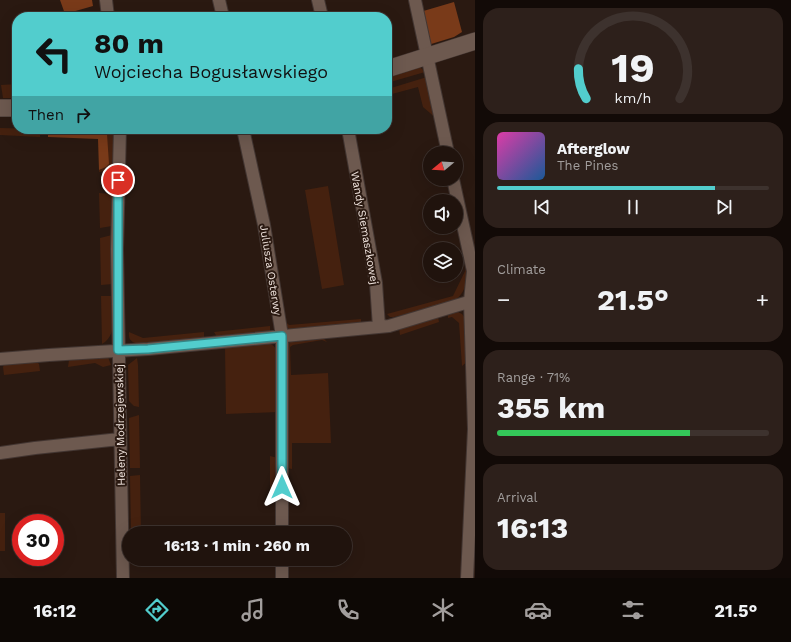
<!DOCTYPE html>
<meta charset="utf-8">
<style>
:root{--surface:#20130d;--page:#2d201b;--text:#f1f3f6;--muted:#a29e9d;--line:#3d322e;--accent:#52cdcd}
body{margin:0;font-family:"Work Sans",sans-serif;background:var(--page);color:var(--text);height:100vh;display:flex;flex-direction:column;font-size:15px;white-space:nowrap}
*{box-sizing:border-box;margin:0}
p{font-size:13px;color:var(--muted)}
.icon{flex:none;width:22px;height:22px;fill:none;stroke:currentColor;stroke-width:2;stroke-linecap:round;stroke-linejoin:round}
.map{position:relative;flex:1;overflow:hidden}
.drawer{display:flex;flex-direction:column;gap:8px;padding:8px;background:#120a07;width:316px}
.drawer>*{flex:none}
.banner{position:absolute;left:12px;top:12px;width:380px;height:122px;border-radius:16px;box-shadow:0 4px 16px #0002,0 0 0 1px var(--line);background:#52cdcd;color:#111;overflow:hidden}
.needle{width:26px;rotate:252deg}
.buttons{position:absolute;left:423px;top:146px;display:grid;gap:8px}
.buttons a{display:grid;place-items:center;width:40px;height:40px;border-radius:50%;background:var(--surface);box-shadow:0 4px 16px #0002,0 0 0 1px var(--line);font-size:20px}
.speed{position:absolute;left:12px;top:514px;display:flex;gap:8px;font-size:20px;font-weight:700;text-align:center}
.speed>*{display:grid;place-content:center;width:52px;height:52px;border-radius:50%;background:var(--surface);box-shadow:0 4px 16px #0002,0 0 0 1px var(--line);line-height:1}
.speed .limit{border:6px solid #d22;background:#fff;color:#111}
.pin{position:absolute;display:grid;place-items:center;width:34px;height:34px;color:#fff;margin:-17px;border:2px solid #fff;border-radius:50%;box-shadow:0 1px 4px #0007}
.me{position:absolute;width:44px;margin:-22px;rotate:0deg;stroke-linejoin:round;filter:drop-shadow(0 0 3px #0008)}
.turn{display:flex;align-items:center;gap:14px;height:84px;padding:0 16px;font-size:18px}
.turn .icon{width:52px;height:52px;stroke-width:2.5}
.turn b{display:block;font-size:28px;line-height:34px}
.then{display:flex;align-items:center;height:38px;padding:0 16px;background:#0003;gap:8px;font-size:15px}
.big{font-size:30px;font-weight:700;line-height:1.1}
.drawer .tile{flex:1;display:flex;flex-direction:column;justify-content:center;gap:6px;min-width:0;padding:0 14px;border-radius:16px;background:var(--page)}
.drawer .dial{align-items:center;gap:0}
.dial svg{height:104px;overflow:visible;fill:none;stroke:var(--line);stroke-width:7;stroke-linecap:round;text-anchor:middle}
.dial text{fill:var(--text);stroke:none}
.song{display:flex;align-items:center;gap:12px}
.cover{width:48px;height:48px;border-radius:6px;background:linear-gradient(135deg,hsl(320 70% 55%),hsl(210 70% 35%))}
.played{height:4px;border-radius:2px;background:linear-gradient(90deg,var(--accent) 80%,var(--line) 80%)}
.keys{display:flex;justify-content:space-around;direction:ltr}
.heat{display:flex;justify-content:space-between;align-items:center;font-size:22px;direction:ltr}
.charge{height:6px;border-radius:3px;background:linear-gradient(90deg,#34c759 71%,var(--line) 0)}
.trip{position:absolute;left:122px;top:526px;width:230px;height:40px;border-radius:20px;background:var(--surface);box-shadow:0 4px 16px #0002,0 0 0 1px var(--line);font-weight:700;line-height:40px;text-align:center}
.tabs{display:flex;height:64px;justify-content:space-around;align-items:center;background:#0d0805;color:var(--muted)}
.tabs .icon{width:28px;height:28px}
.tabs .current{color:var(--accent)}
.tabs b{font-size:18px;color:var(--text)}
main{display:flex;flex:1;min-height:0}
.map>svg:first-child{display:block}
</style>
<main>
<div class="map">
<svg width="475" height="578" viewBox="0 0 475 578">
<rect width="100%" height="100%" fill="#2a1911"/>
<path fill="#45210f" d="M415 67 421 68 425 72 387 83V76Z
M427 77 437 119 423 107 418 87 392 94 391 88Z
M17 84V98H3L1 85Z
M0 128 40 129V137L0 135Z
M103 130H114L113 171 99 172V170L102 169 107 134Z
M328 186 344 285 322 289 305 190Z
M99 193 112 194V226L100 228Z
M112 235 113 284 101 285 100 238Z
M468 265C466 280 468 291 454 301L394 317H390L387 314 453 296Z
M101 296H113C113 313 118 335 102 344Z
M458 312 462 314 466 319 468 361 462 366 459 323 452 317 448 318V314Z
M438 317 439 322 400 335 399 328Z
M361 319V324L292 330 288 328 283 323 285 321 289 325Z
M270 326V332L217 337 214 332Z
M129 332 143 338 204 332V338L138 344C131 342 128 339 129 332Z
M323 338 327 342 322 340 293 345 290 347 291 375 328 373 331 443H292V469L287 468V347L289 343 293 341Z
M267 343C273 344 275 347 278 352V412L226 414 225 348Z
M71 357H108L111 365 103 367 95 363 68 367 69 360Z
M137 358 138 365 139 407 134 406 129 401 128 365Z
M35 360 39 364 40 371 4 375 3 367 5 363Z
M139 415 140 468H130L129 418Z
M270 456 278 458V489L270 490Z
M140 475 141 533H131L130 476Z
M0 513H5V551H0Z"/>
<path fill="#793a19" d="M60 0H92L93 6 65 14Z
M454 2 462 32 454 37 428 45 420 12Z
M48 130H103L107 134 109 164 106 167 99 170 98 139 48 137Z"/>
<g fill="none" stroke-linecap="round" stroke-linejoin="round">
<g stroke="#433632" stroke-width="14">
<path id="street" d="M106 0 108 17
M219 0 223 17
M318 0 322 17
M415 0 448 153
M120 129 117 249 123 578
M243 129 264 225 282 336V533
M348 129 376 283 379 327
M453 179 473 271 470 301 474 429 467 578
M0 359 49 355 148 349 389 326 475 300
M0 453 35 448 120 439
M282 578V559"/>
</g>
<g stroke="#433632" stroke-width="18">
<path id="secondary" d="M387 69 475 41
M0 108H17"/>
</g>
<use href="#street" stroke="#6d594f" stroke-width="12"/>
<use href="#secondary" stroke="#6d594f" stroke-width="17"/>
</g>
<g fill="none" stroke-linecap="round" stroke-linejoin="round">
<g stroke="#358585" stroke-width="10">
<path id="route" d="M118 180V350L148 349 282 336V487"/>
</g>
<use href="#route" stroke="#52cdcd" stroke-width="7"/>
</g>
<g text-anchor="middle" stroke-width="4" stroke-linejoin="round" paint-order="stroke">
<g font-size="11" fill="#f1e5df" stroke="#2a1911">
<text transform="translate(365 228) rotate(80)" y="4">Wandy Siemaszkowej</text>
<text transform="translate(271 270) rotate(81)" y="4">Juliusza Osterwy</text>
<text transform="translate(120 425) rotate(-91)" y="4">Heleny Modrzejewskiej</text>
</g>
</g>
</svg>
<div class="buttons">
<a><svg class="needle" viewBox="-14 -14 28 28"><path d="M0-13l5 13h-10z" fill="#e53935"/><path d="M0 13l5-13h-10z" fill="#a29e9d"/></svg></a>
<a><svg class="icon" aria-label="sound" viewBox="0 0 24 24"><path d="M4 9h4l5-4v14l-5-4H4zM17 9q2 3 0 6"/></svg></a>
<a><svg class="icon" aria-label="layers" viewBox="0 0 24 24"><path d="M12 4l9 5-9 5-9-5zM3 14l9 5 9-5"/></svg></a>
</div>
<div class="speed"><div class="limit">30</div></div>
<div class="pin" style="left:118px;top:180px;background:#d93025"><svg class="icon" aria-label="arrive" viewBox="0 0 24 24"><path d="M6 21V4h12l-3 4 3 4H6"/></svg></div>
<svg class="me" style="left:282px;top:487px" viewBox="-20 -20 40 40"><path d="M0-17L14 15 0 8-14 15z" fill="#52cdcd" stroke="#fff" stroke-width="4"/></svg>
<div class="trip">16:13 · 1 min · 260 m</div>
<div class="banner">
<div class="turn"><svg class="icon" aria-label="left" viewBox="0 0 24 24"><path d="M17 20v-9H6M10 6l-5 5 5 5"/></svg><div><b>80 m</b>Wojciecha Bogusławskiego</div></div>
<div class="then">Then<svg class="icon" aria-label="right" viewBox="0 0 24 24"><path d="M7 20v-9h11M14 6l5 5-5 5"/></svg></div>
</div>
</div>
<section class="drawer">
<div class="tile dial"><svg viewBox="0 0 100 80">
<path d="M14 69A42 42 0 1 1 86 69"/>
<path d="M14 69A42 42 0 0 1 8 46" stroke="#52cdcd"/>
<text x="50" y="56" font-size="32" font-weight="700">19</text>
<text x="50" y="72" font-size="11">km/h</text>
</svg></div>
<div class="tile">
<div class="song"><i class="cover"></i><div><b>Afterglow</b><p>The Pines</p></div></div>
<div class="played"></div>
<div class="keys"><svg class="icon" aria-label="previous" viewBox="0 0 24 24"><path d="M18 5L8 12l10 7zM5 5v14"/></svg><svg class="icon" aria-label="pause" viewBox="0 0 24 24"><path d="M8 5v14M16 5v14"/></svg><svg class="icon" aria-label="next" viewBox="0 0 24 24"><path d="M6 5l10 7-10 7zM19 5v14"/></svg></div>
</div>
<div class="tile"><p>Climate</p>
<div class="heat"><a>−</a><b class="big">21.5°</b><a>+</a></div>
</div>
<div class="tile"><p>Range · 71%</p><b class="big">355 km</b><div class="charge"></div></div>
<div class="tile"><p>Arrival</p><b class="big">16:13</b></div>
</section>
</main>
<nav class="tabs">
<b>16:12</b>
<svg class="icon current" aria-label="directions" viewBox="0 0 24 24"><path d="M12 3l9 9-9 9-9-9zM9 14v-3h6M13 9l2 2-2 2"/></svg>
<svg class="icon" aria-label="music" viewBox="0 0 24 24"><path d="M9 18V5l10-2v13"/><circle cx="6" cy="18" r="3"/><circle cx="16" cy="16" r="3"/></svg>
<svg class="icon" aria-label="phone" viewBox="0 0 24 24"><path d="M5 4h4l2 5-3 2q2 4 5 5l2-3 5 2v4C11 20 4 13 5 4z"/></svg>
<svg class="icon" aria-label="climate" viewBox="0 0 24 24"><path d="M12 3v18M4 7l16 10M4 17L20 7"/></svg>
<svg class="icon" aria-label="car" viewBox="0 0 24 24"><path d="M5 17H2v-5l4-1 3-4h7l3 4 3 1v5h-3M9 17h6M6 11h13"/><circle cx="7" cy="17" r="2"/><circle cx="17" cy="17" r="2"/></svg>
<svg class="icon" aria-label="filters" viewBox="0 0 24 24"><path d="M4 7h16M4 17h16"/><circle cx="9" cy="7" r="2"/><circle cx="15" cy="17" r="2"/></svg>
<b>21.5°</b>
</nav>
